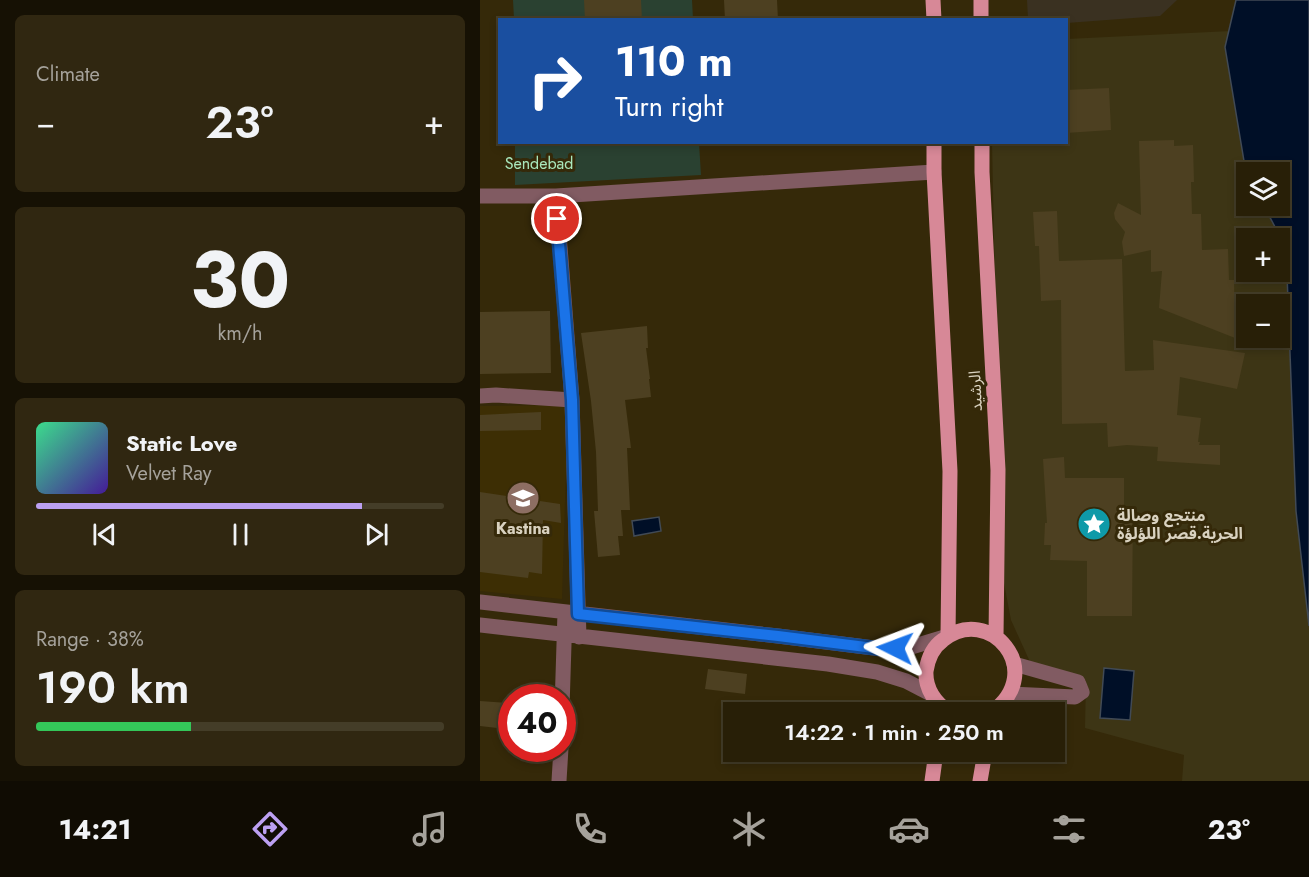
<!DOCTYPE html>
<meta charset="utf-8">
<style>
:root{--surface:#281f07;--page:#302711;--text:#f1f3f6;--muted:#a5a29b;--line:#443d28;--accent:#bca0f2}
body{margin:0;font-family:Jost,"Noto Sans Arabic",sans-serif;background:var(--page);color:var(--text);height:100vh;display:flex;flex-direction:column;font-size:22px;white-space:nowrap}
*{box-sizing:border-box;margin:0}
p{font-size:20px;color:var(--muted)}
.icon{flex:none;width:33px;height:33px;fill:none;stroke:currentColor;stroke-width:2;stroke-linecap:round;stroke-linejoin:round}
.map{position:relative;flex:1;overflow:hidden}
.details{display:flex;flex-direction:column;gap:15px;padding:15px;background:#161104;width:480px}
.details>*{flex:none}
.hud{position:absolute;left:18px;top:18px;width:570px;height:126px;border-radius:0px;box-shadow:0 3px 9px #0003,0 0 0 2px var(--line);background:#1a4fa0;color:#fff;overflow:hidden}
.tools{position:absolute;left:756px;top:162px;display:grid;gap:12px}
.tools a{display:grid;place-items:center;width:54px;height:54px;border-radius:0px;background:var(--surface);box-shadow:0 3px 9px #0003,0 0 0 2px var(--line);font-size:30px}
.speed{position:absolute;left:18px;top:684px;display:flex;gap:12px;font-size:30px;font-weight:700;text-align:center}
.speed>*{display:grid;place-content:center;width:78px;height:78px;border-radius:50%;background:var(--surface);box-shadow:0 3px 9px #0003,0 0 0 2px var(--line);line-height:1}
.speed .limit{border:9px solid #d22;background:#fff;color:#111}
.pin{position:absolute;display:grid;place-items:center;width:51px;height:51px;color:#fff;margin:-26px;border:3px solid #fff;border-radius:50%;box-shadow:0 2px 6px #0007}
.me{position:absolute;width:66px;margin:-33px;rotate:273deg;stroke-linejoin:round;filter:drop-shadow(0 0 4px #0008)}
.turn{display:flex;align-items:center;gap:21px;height:126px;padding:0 18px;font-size:27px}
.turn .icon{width:78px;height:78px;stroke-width:2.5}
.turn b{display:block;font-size:42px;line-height:51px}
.big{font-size:45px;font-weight:600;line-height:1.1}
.details .tile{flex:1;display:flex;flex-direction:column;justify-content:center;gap:9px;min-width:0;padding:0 21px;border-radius:9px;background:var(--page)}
.details .dial{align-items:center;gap:0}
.dial b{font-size:78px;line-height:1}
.song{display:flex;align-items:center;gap:18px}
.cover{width:72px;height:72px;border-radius:9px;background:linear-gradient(135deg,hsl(150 70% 55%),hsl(260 70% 35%))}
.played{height:6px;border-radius:3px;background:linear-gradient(90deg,var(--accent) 80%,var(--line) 80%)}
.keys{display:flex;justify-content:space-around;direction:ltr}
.heat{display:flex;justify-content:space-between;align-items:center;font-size:33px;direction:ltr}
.charge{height:9px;border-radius:4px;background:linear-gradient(90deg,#34c759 38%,var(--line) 0)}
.trip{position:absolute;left:243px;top:702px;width:342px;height:60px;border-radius:0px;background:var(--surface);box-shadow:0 3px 9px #0003,0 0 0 2px var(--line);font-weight:600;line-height:60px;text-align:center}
.menu{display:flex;height:96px;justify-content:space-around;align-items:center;background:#100c03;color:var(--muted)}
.menu .icon{width:42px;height:42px}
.menu .on{color:var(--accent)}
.menu b{font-size:27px;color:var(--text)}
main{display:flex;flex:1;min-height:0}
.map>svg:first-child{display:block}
</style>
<main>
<section class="details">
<div class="tile"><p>Climate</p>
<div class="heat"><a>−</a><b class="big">23°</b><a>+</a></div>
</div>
<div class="tile dial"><b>30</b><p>km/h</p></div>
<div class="tile">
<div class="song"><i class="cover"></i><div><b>Static Love</b><p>Velvet Ray</p></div></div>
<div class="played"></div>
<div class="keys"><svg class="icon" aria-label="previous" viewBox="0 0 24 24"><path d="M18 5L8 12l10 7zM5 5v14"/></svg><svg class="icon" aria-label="pause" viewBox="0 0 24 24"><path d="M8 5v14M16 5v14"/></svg><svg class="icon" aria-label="next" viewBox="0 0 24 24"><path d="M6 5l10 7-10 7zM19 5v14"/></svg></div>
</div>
<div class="tile"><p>Range · 38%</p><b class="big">190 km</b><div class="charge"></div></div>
</section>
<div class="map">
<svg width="829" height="781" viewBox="0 0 829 781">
<rect width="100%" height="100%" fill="#352909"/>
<path fill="#3a3121" d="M547 0H697L680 16 587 23 586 20 548 19Z"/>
<path fill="#3d2e04" d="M88 405 82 599 0 591V406Z"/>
<path fill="#2a4131" d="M33 0H212L213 19H34Z
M35 143H219L221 175 35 185Z"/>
<path fill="#3d3515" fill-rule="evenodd" d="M810 28 829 279V781H702L704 755 605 728 606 680 551 664 531 620 521 567 512 143 586 142 587 39ZM766 172H800V206H766ZM766 238H800V272H766ZM766 304H800V338H766Z"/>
<path fill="#000f27" stroke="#414a55" stroke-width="1.5" d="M756 0H829V626L816 511 806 248 784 206H800V172L766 173 745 47Z
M179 517 181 531 154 536 152 521Z
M624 668 654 671 650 720 620 718Z"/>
<path fill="#4d4021" d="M104 0H161L162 20H105Z
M244 0H297L298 20H245Z
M629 88 631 130 586 133V90Z
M694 140V146L713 145 714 182H711L712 214H721L722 250 748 249 749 280H754L755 338 679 308 682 271 671 272V250L644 256 642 242 645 232 635 219 634 213 638 203 661 215 659 141Z
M577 211 579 261 642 259 645 371 674 370 673 340 765 353 757 389 700 377 697 415 721 418 718 442H720L719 445H740V465L677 461 678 447 647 445 628 447 627 423 582 424 581 300 561 301 559 246H555L553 212Z
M70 311 71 373 0 374V312Z
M167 326 168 348H166L170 379H169L171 397 145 400 151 448H147L150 510H141L143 536H138L140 555 118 557 114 511H118L116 452 111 401 101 333Z
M61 412V430L0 431V415Z
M584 457 585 478H644V506H653L652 616H607V561L570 560 571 545H564L565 523H567L563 459Z
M0 492 80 504 81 523 63 520 62 574 49 572 48 578 0 572Z
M228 669 267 674 265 694 225 689Z
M0 701 28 703 26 729 0 726Z"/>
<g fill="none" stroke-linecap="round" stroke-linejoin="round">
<path stroke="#815b62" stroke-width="15" d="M0 196H76L454 172
M76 196 92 400 99 637
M0 396 16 395 92 400
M0 602 298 636 402 649 428 648 468 636
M0 625 348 664 397 672 426 681 451 694
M530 694 595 697 602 692 598 682 534 664
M82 708 85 612
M79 781 81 748"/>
<path stroke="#d78897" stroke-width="15" d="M453 0 454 20
M501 0V20
M454 142V172L470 471 468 636
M502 142V172L518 470 516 637
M470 712C455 704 445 688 446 671 448 658 453 647 463 640 509 603 568 671 512 712
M452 781 456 752
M500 781 505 752"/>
</g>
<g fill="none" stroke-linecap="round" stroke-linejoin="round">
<g stroke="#114b97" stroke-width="15">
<path id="route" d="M77 219 92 400 98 614 298 636 402 649 415 648"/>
</g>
<use href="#route" stroke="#1a73e8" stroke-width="10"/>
</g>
<defs>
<g id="school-disc" transform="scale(1.725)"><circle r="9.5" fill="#8d6e63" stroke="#352909"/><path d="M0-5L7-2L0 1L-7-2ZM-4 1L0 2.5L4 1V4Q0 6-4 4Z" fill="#fff"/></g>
<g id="sight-disc" transform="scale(1.725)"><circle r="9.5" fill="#0f9aa8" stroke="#352909"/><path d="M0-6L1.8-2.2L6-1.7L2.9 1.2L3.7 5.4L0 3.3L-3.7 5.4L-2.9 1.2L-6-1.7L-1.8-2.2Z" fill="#fff"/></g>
</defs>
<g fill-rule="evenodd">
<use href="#school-disc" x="43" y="498"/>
<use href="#sight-disc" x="614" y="524"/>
</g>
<g text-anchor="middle" stroke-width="6" stroke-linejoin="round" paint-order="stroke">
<g font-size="16" fill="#a9e7bc" stroke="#352909">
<text x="59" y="169">Sendebad</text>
</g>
<g font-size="16" fill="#d9d2c0" stroke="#352909">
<text transform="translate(495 391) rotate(-93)" y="6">الرشيد</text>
</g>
<g font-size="16" font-weight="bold" fill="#d9d2c0" stroke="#352909" text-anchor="start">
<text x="637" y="521">منتجع وصالة<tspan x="637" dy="18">الحرية.قصر اللؤلؤة</tspan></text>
<text x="43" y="534" text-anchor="middle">Kastina</text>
</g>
</g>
</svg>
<div class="tools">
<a><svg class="icon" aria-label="layers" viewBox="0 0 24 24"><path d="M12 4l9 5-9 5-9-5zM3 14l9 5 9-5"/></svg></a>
<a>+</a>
<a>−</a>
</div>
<div class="speed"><div class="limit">40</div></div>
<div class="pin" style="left:77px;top:219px;background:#d93025"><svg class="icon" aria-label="arrive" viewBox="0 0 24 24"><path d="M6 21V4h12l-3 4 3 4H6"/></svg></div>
<svg class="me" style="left:415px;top:648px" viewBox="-20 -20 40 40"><path d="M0-17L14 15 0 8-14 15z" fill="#1a73e8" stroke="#fff" stroke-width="4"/></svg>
<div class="trip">14:22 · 1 min · 250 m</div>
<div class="hud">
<div class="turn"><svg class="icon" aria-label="right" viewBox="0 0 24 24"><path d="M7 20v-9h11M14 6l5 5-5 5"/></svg><div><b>110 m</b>Turn right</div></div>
</div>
</div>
</main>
<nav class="menu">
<b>14:21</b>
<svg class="icon on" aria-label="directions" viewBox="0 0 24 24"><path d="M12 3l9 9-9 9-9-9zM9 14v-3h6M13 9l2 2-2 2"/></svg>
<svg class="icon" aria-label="music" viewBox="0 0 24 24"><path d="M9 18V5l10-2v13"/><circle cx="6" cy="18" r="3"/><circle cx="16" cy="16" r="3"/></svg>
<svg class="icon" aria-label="phone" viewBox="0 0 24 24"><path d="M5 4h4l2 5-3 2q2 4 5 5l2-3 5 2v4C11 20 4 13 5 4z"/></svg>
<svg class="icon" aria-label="climate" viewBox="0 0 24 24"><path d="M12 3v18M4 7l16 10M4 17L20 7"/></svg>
<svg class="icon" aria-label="car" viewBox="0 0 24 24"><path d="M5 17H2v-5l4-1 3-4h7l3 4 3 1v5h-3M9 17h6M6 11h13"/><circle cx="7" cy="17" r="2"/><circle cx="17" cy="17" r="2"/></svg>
<svg class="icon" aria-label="filters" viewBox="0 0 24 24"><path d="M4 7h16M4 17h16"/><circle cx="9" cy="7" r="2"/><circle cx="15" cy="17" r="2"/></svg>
<b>23°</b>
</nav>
